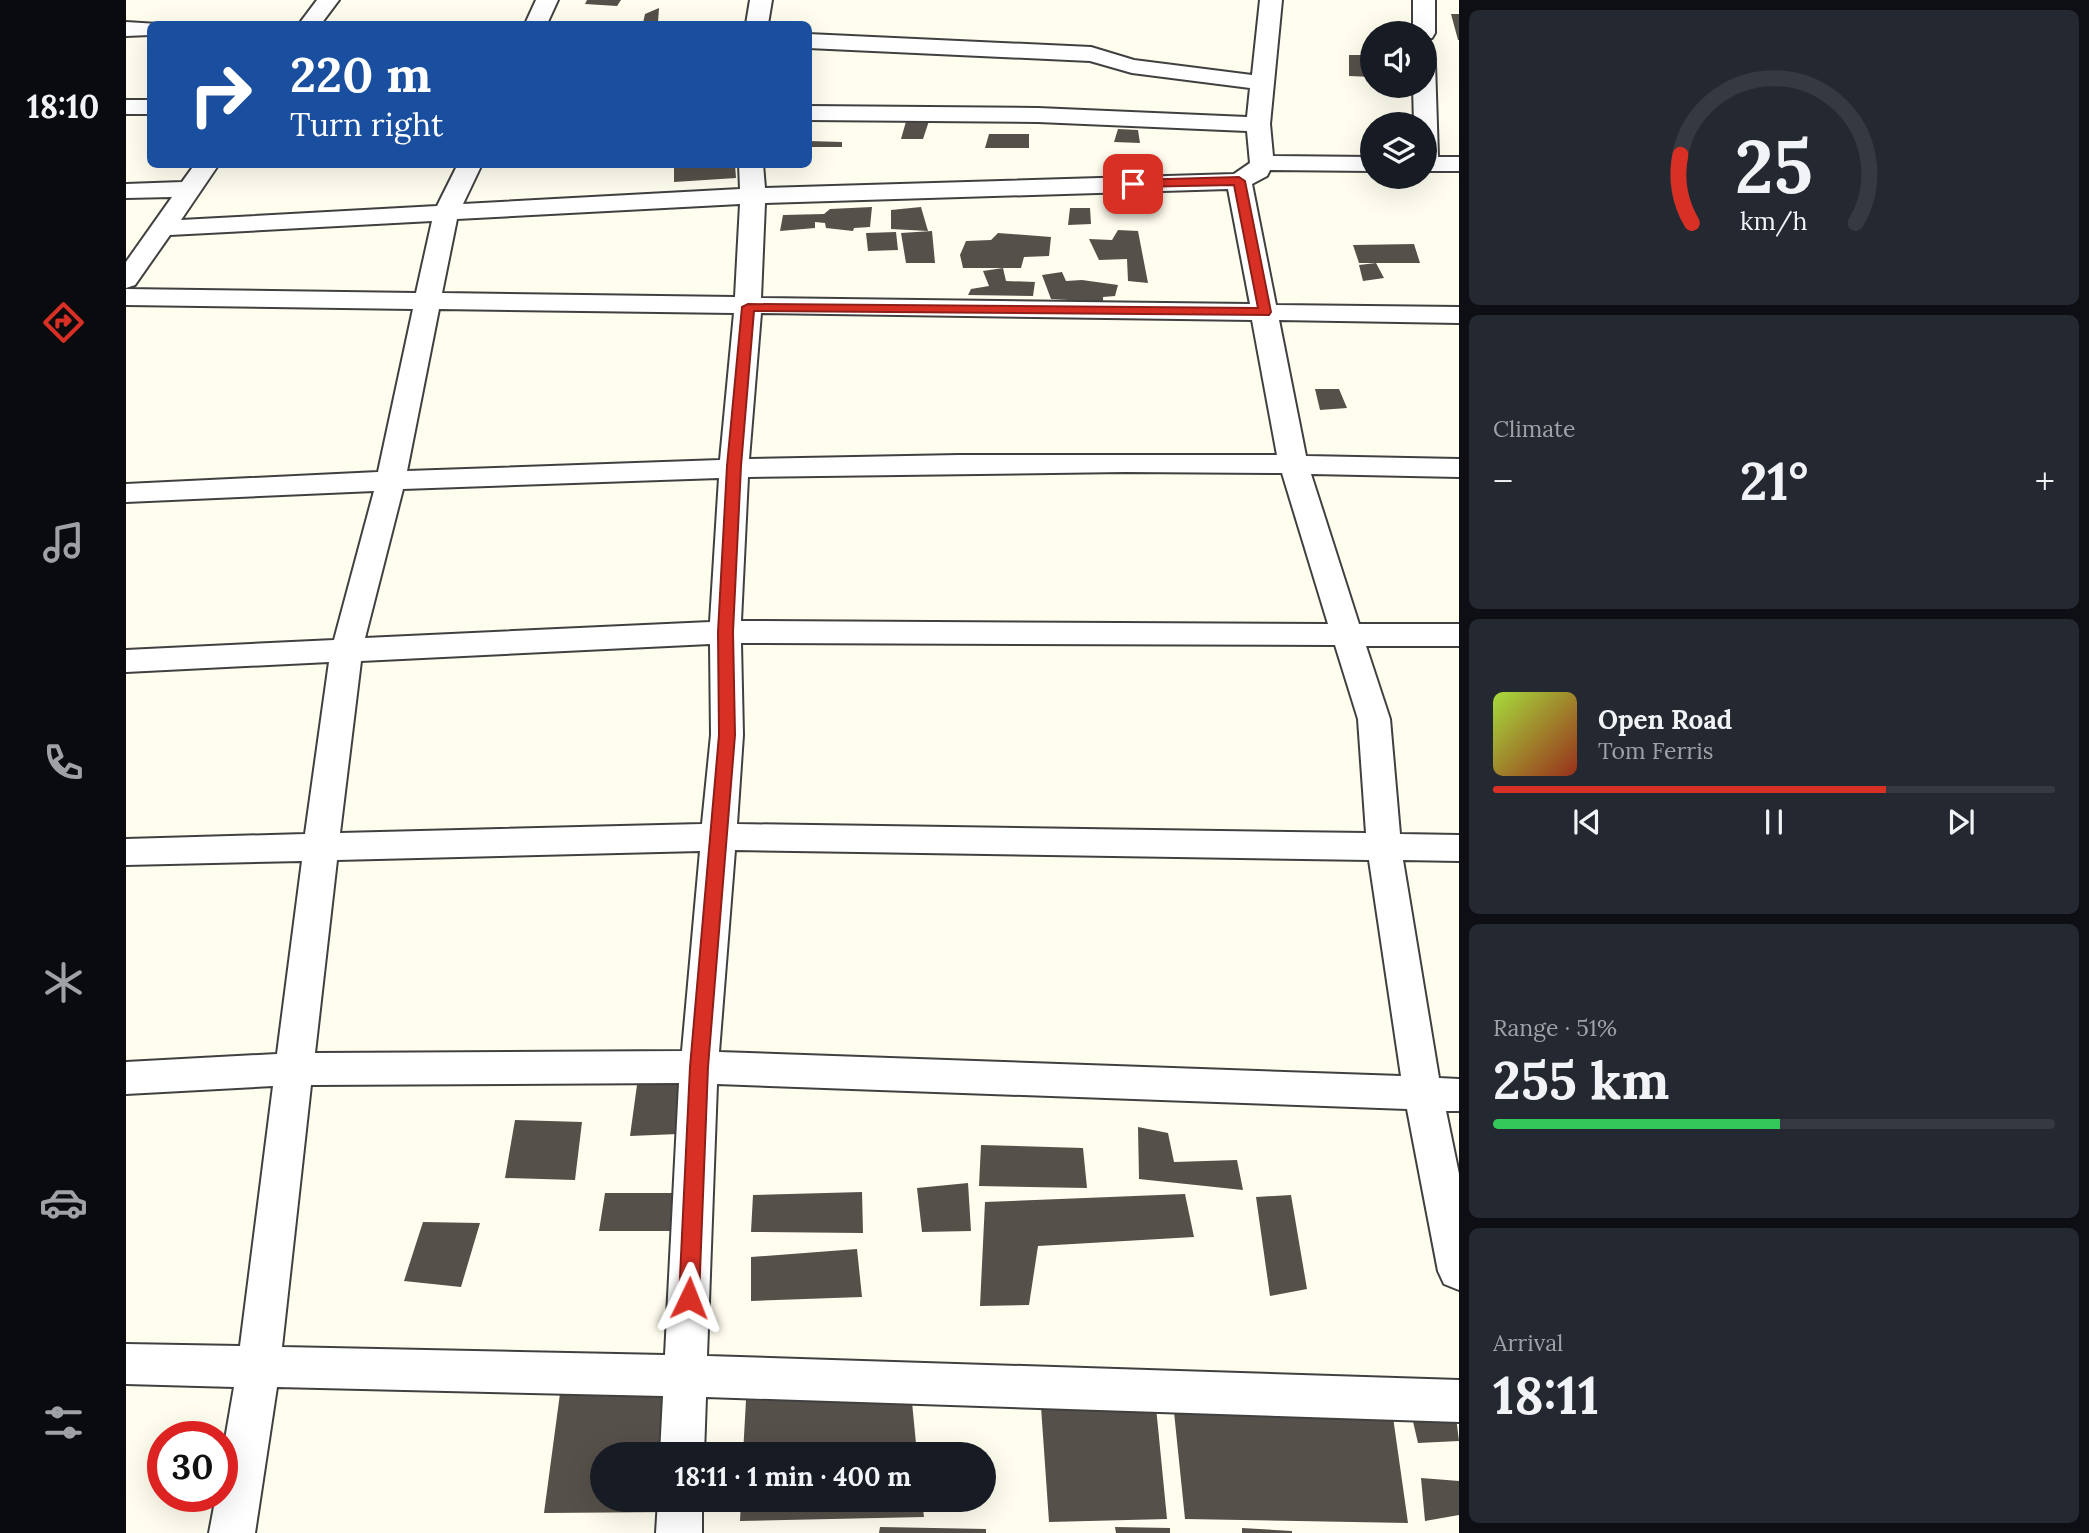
<!DOCTYPE html>
<meta charset="utf-8">
<style>
:root{--surface:#171b24;--page:#242831;--text:#f1f3f6;--muted:#9ea1a6;--line:#363941;--accent:#d93025}
body{margin:0;font-family:Lora,serif;background:var(--page);color:var(--text);height:100vh;display:flex;flex-direction:column;font-size:26px;white-space:nowrap}
*{box-sizing:border-box;margin:0}
p{font-size:23px;color:var(--muted)}
.icon{flex:none;width:38px;height:38px;fill:none;stroke:currentColor;stroke-width:2;stroke-linecap:round;stroke-linejoin:round}
.map{position:relative;flex:1;overflow:hidden}
.details{display:flex;flex-direction:column;gap:10px;padding:10px;background:#0d0f14;width:630px}
.details>*{flex:none}
.banner{position:absolute;left:21px;top:21px;width:665px;height:147px;border-radius:10px;box-shadow:0 7px 28px #0002;background:#1a4fa0;color:#fff;overflow:hidden}
.fabs{position:absolute;left:1234px;top:21px;display:grid;gap:14px}
.fabs a{display:grid;place-items:center;width:77px;height:77px;border-radius:50%;background:var(--surface);box-shadow:0 7px 28px #0002;font-size:35px}
.speed{position:absolute;left:21px;top:1421px;display:flex;gap:14px;font-size:35px;font-weight:700;text-align:center}
.speed>*{display:grid;place-content:center;width:91px;height:91px;border-radius:50%;background:var(--surface);box-shadow:0 7px 28px #0002;line-height:1}
.speed .limit{border:10px solid #d22;background:#fff;color:#111}
.pin{position:absolute;display:grid;place-items:center;width:60px;height:60px;color:#fff;margin:-30px;border-radius:14px;box-shadow:0 4px 10px #0006}
.me{position:absolute;width:77px;margin:-38px;rotate:2deg;stroke-linejoin:round;filter:drop-shadow(0 0 5px #0008)}
.turn{display:flex;align-items:center;gap:24px;height:147px;padding:0 28px;font-size:32px}
.turn .icon{width:91px;height:91px;stroke-width:2.5}
.turn b{display:block;font-size:49px;line-height:60px}
.big{font-size:52px;font-weight:700;line-height:1.1}
.details .tile{flex:1;display:flex;flex-direction:column;justify-content:center;gap:10px;min-width:0;padding:0 24px;border-radius:10px;background:var(--page)}
.details .dial{align-items:center;gap:0}
.dial svg{height:182px;overflow:visible;fill:none;stroke:var(--line);stroke-width:7;stroke-linecap:round;text-anchor:middle}
.dial text{fill:var(--text);stroke:none}
.song{display:flex;align-items:center;gap:21px}
.cover{width:84px;height:84px;border-radius:10px;background:linear-gradient(135deg,hsl(80 70% 55%),hsl(10 70% 35%))}
.played{height:7px;border-radius:4px;background:linear-gradient(90deg,var(--accent) 70%,var(--line) 70%)}
.keys{display:flex;justify-content:space-around;direction:ltr}
.heat{display:flex;justify-content:space-between;align-items:center;font-size:38px;direction:ltr}
.charge{height:10px;border-radius:5px;background:linear-gradient(90deg,#34c759 51%,var(--line) 0)}
.trip{position:absolute;left:464px;top:1442px;width:406px;height:70px;border-radius:35px;background:var(--surface);box-shadow:0 7px 28px #0002;font-weight:700;line-height:70px;text-align:center}
main{display:flex;flex:1;min-height:0}
.dock{display:flex;flex-direction:column;width:126px;justify-content:space-around;align-items:center;background:#090b0e;color:var(--muted)}
.dock .icon{width:49px;height:49px}
.dock .selected{color:var(--accent)}
.dock b{font-size:32px;color:var(--text)}
.map>svg:first-child{display:block}
</style>
<main>
<nav class="dock">
<b>18:10</b>
<svg class="icon selected" aria-label="directions" viewBox="0 0 24 24"><path d="M12 3l9 9-9 9-9-9zM9 14v-3h6M13 9l2 2-2 2"/></svg>
<svg class="icon" aria-label="music" viewBox="0 0 24 24"><path d="M9 18V5l10-2v13"/><circle cx="6" cy="18" r="3"/><circle cx="16" cy="16" r="3"/></svg>
<svg class="icon" aria-label="phone" viewBox="0 0 24 24"><path d="M5 4h4l2 5-3 2q2 4 5 5l2-3 5 2v4C11 20 4 13 5 4z"/></svg>
<svg class="icon" aria-label="climate" viewBox="0 0 24 24"><path d="M12 3v18M4 7l16 10M4 17L20 7"/></svg>
<svg class="icon" aria-label="car" viewBox="0 0 24 24"><path d="M5 17H2v-5l4-1 3-4h7l3 4 3 1v5h-3M9 17h6M6 11h13"/><circle cx="7" cy="17" r="2"/><circle cx="17" cy="17" r="2"/></svg>
<svg class="icon" aria-label="filters" viewBox="0 0 24 24"><path d="M4 7h16M4 17h16"/><circle cx="9" cy="7" r="2"/><circle cx="15" cy="17" r="2"/></svg>
</nav>
<div class="map">
<svg width="1333" height="1533" viewBox="0 0 1333 1533">
<rect width="100%" height="100%" fill="#fffdee"/>
<path fill="#56504a" d="M461 0H495L491 6 459 4Z
M533 8 532 22 517 23 519 14Z
M1325 14H1333V40H1332Z
M1223 55H1246V77L1223 76Z
M781 118H804L797 139H775Z
M992 129 1012 130 1014 143 988 142Z
M863 134H903V148H859Z
M682 141 716 142V147H686L682 156Z
M609 164 610 178 548 182V167Z
M746 207 744 227 728 228 727 231 700 228 699 223 689 222V228L654 231 657 215 698 214 704 209Z
M795 207 802 231 765 229V210Z
M944 208H964L965 224 942 225Z
M992 230 1012 231 1022 283 1002 281 1001 259 973 260 963 239 986 240Z
M806 231 809 263H780L775 233Z
M770 232 772 250 742 251 740 233Z
M872 233 925 237 923 256 898 257 895 268H837L834 255 840 241 865 240Z
M1288 244 1294 263H1233L1227 245Z
M1250 263 1258 278 1237 281 1233 265Z
M877 268 880 281 909 282 907 296 842 295 845 289 863 286 857 271Z
M936 272 940 281 956 280 992 285 989 296 977 297V302L925 299 916 275Z
M1189 389H1213L1221 408 1194 410Z
M554 1081 552 1134 504 1136 511 1085Z
M389 1120 456 1122 449 1180 379 1178Z
M1012 1127 1042 1133 1048 1162 1111 1160 1117 1190 1013 1179Z
M855 1145 957 1148 961 1188 853 1186Z
M842 1183 845 1231 796 1232 791 1188Z
M736 1192 737 1233 625 1232 627 1195Z
M479 1193H551V1231H473Z
M1059 1194 1068 1237 912 1246 903 1305 854 1306 859 1202Z
M1165 1195 1181 1289 1144 1296 1130 1197Z
M297 1222 354 1223 335 1287 278 1281Z
M731 1249 736 1297 625 1301V1257Z
M435 1386 545 1389 543 1454H476V1500H542L541 1512 418 1513Z
M620 1400 786 1402 791 1454H617Z
M915 1407H1030L1041 1519 923 1522Z
M1048 1412 1267 1417 1282 1523 1059 1519Z
M1285 1413 1330 1417 1333 1441 1292 1443Z
M1295 1478 1333 1481V1515L1299 1521Z
M615 1500H796L798 1517 614 1521Z
M754 1527 860 1529V1533H753Z
M989 1527 1044 1528V1533H990Z
M1116 1528 1166 1531V1533H1116Z"/>
<g fill="none" stroke-linecap="round" stroke-linejoin="round">
<g stroke="#404040" stroke-width="4">
<path id="street" d="M191 0H213L195 24H173Z
M410 0H432L421 24H399Z
M624 0H646L642 24H620Z
M1134 0H1156L1144 124 1147 156 1246 157V171L1144 170 1141 176 1126 184 1150 305 1333 307V323L1153 320 1180 456 1333 459V477L1185 474 1233 624H1333V646H1240L1264 719 1274 834 1333 835V861L1277 860 1313 1078 1333 1079V1111H1320L1333 1174V1290L1318 1284 1312 1271 1281 1109 591 1084 581 1356 1333 1380V1422L580 1397 578 1454H534L537 1396 151 1387 129 1533H83L90 1496H96V1457L108 1387 0 1384V1344L114 1346 147 1086 0 1094V1062L151 1054 176 861 0 865V839L179 834 203 662 0 672V650L208 640 248 491 0 502V484L252 472 287 309 0 305V289L290 293 306 221 44 235 9 285 0 288V262L46 197 0 198V184L56 182 69 164H93L55 220 311 206 332 164H356L337 204 614 189 613 164H637L639 188 1108 174 1124 163 1121 131 912 122 682 120V106L912 108 1121 117 1124 88 1006 73 964 61 682 48V34L965 47 1008 60 1126 75ZM1102 189 1124 304 635 298 639 203ZM614 204 609 297 316 293 331 219ZM313 309 608 313 594 460 281 471ZM635 313 1126 320 1151 455H833L623 459ZM999 472 1156 473 1202 624 615 621 622 477ZM593 478 584 622 239 638 277 489ZM615 643 1209 645 1232 719 1240 833 611 824 617 735ZM584 644 585 735 576 824 214 833 235 661ZM609 850 1243 860 1275 1076 593 1052ZM574 851 556 1051 189 1053 211 860ZM553 1083 539 1355 156 1347 185 1085Z
M1287 0H1309V33L1306 38 1298 39V33H1287Z
M0 22 32 24H24V35L0 36Z
M1298 56 1306 58 1309 63 1312 157H1333V171H1298V124H1288L1287 86H1298Z
M0 100H24V114H0Z
M532 1500H576V1533H530Z"/>
</g>
<use href="#street" fill="#fff" fill-rule="evenodd"/>
</g>
<path fill="#d93025" stroke="#8d1f18" stroke-width="2" d="M1113 177 1119 181 1145 312 1143 315 628 311 615 466 607 632 609 735 582 1067 573 1298 570 1305 563 1308 556 1305 553 1298 564 1067 593 735 592 632 601 466 616 307 622 304 1132 308 1108 185 1007 187 1002 184 1007 180Z"/>
</svg>
<div class="fabs">
<a><svg class="icon" aria-label="sound" viewBox="0 0 24 24"><path d="M4 9h4l5-4v14l-5-4H4zM17 9q2 3 0 6"/></svg></a>
<a><svg class="icon" aria-label="layers" viewBox="0 0 24 24"><path d="M12 4l9 5-9 5-9-5zM3 14l9 5 9-5"/></svg></a>
</div>
<div class="speed"><div class="limit">30</div></div>
<div class="pin" style="left:1007px;top:184px;background:#d93025"><svg class="icon" aria-label="arrive" viewBox="0 0 24 24"><path d="M6 21V4h12l-3 4 3 4H6"/></svg></div>
<svg class="me" style="left:563px;top:1298px" viewBox="-20 -20 40 40"><path d="M0-17L14 15 0 8-14 15z" fill="#d93025" stroke="#fff" stroke-width="4"/></svg>
<div class="trip">18:11 · 1 min · 400 m</div>
<div class="banner">
<div class="turn"><svg class="icon" aria-label="right" viewBox="0 0 24 24"><path d="M7 20v-9h11M14 6l5 5-5 5"/></svg><div><b>220 m</b>Turn right</div></div>
</div>
</div>
<section class="details">
<div class="tile dial"><svg viewBox="0 0 100 80">
<path d="M14 69A42 42 0 1 1 86 69"/>
<path d="M14 69A42 42 0 0 1 9 39" stroke="#d93025"/>
<text x="50" y="56" font-size="32" font-weight="700">25</text>
<text x="50" y="72" font-size="11">km/h</text>
</svg></div>
<div class="tile"><p>Climate</p>
<div class="heat"><a>−</a><b class="big">21°</b><a>+</a></div>
</div>
<div class="tile">
<div class="song"><i class="cover"></i><div><b>Open Road</b><p>Tom Ferris</p></div></div>
<div class="played"></div>
<div class="keys"><svg class="icon" aria-label="previous" viewBox="0 0 24 24"><path d="M18 5L8 12l10 7zM5 5v14"/></svg><svg class="icon" aria-label="pause" viewBox="0 0 24 24"><path d="M8 5v14M16 5v14"/></svg><svg class="icon" aria-label="next" viewBox="0 0 24 24"><path d="M6 5l10 7-10 7zM19 5v14"/></svg></div>
</div>
<div class="tile"><p>Range · 51%</p><b class="big">255 km</b><div class="charge"></div></div>
<div class="tile"><p>Arrival</p><b class="big">18:11</b></div>
</section>
</main>
